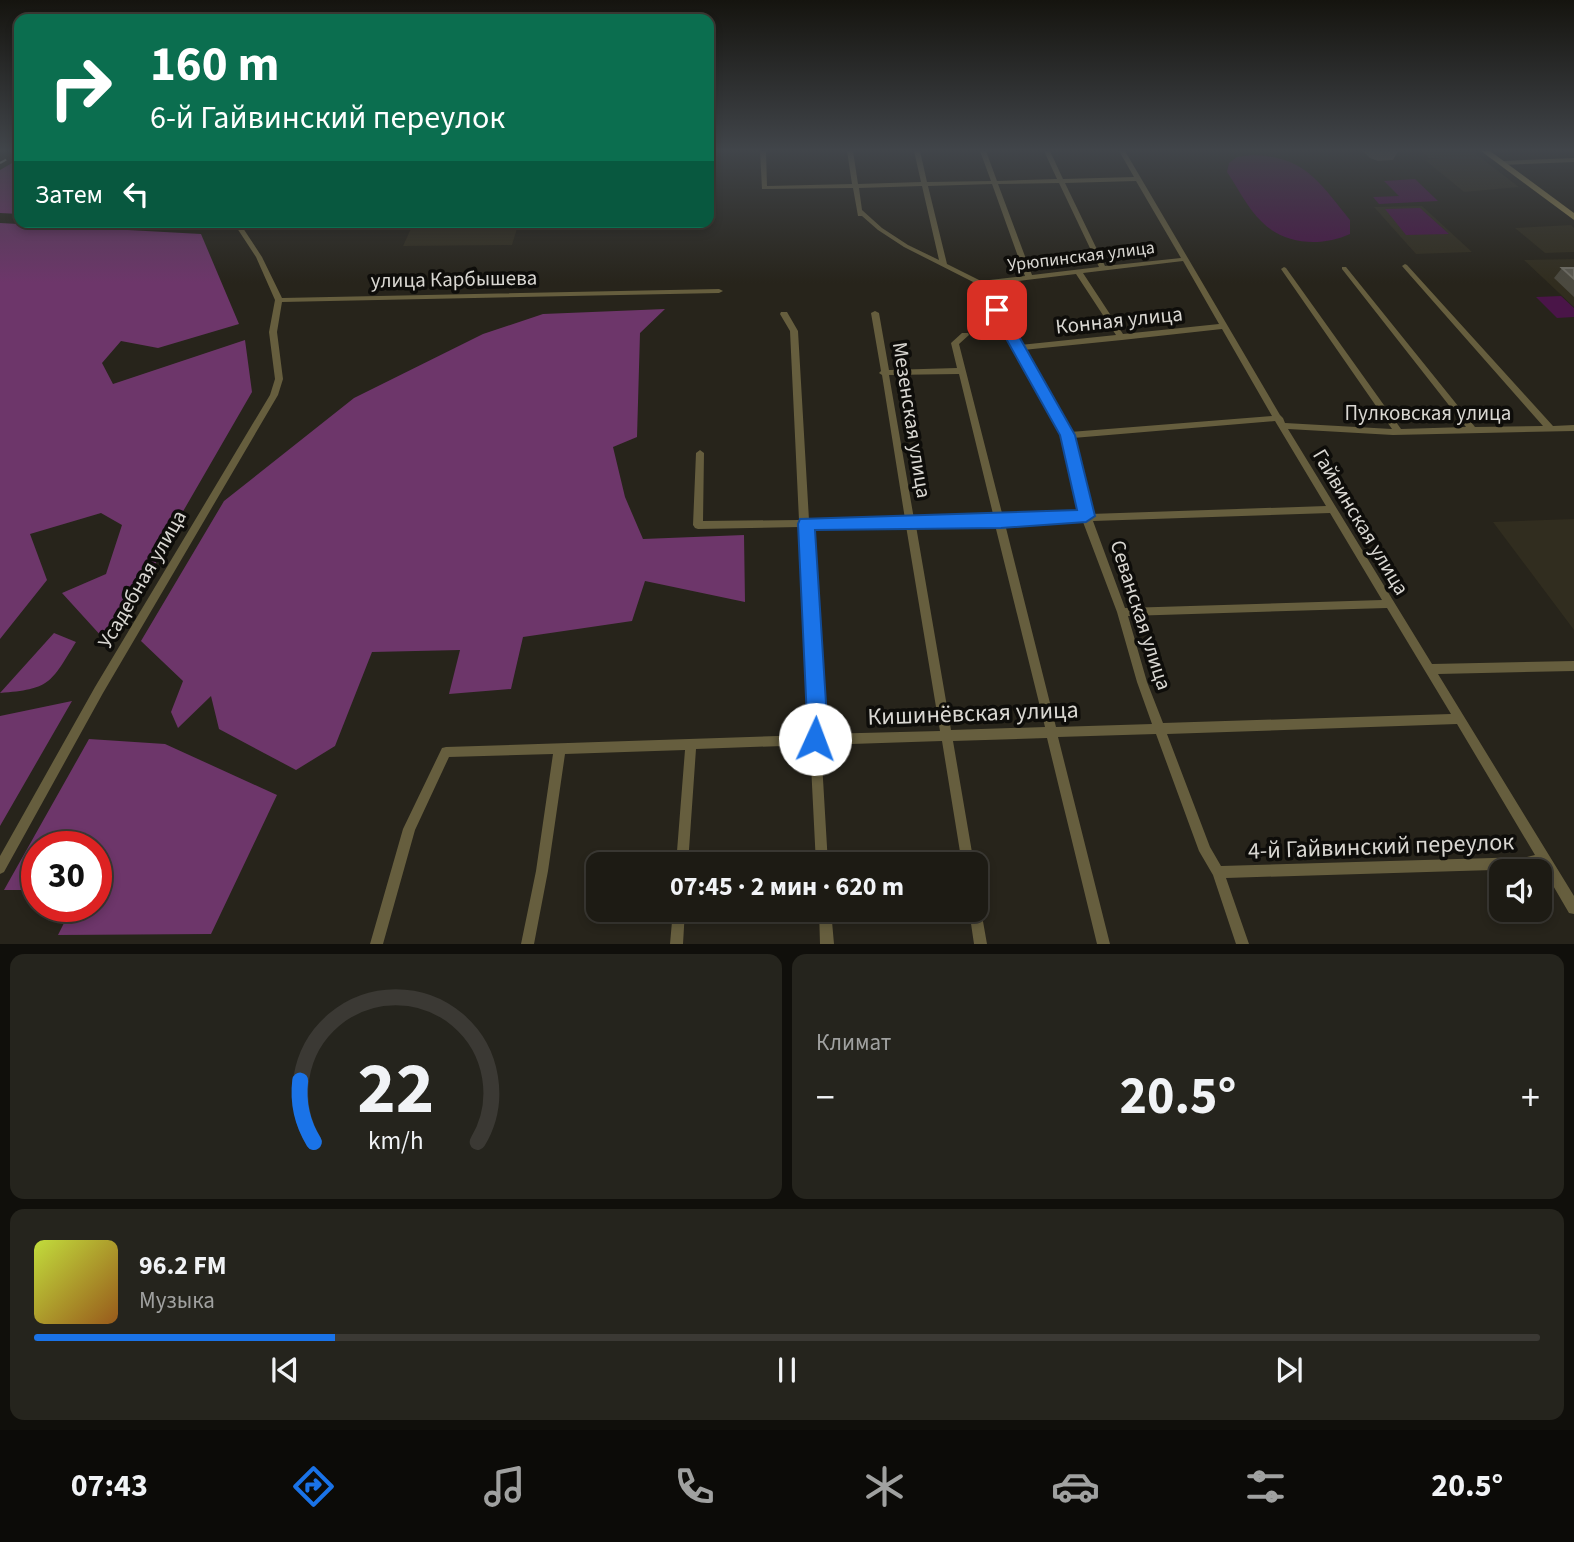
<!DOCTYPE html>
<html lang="ru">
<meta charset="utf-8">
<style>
:root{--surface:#1d1b14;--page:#25241d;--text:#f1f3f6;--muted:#a0a1a0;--line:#3b3934;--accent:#1a73e8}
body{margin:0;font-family:"Source Sans 3",sans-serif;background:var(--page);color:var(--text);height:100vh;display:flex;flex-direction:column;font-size:26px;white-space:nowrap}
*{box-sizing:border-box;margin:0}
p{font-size:23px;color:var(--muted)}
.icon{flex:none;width:38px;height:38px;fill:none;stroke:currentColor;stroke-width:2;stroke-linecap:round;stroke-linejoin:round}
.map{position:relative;height:944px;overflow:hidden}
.panel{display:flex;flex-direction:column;gap:10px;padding:10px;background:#100f0b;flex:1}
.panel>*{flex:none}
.top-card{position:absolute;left:14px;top:14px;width:700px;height:214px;border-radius:14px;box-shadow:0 4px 10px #0003,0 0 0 2px var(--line);background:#0b6e4f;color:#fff;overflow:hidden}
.tools{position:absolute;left:1489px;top:859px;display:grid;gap:14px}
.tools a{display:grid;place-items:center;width:63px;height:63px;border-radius:14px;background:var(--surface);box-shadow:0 4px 10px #0003,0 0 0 2px var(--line);font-size:35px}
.speed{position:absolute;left:21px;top:831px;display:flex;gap:14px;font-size:35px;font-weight:700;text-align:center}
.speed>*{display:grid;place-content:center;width:91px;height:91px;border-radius:50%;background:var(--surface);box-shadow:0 4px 10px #0003,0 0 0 2px var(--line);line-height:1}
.speed .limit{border:10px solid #d22;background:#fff;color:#111}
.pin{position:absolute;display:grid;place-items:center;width:60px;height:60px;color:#fff;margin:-30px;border-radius:14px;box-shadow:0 4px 10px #0006}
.me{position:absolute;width:77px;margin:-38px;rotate:2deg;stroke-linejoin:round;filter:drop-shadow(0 0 5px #0008)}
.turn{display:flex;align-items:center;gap:24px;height:147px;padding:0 21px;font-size:32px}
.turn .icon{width:91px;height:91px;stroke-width:2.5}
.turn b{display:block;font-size:49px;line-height:60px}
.then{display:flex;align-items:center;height:66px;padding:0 21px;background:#0003;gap:14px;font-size:26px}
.big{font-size:52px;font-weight:700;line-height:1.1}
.panel .tile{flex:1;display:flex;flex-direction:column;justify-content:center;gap:10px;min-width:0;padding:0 24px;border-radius:14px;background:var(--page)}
.panel .dial{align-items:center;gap:0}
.dial svg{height:182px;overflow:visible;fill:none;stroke:var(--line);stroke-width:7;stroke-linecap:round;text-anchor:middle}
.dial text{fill:var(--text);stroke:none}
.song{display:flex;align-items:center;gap:21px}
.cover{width:84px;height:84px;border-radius:10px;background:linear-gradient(135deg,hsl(70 70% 55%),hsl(30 70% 35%))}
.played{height:7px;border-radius:4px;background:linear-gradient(90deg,var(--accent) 20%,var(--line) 20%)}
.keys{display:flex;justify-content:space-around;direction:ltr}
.heat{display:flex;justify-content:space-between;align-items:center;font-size:38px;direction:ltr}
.panel .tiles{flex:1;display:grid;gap:10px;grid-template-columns:1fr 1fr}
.tile:last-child{grid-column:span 2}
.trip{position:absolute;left:586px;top:852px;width:402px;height:70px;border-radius:14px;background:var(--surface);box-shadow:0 4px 10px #0003,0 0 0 2px var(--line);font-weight:700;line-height:70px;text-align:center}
.tabs{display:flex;height:112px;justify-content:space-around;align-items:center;background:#0c0b08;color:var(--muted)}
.tabs .icon{width:49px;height:49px}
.tabs .on{color:var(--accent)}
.tabs b{font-size:32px;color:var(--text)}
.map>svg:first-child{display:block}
</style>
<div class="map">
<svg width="1574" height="944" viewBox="0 0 1574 944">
<rect width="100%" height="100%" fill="#27241b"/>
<path fill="#312d1f" d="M1421 151H1472L1519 187 1464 192 1425 160 1443 158H1429Z
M1422 206 1472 252 1416 254 1374 207Z
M414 222H519L512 245 403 246Z
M1571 225 1574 228V252L1545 253 1515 228Z
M1574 259V307L1524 260Z
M1574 519V630L1493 522Z"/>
<path fill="#4a1548" d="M1251 155C1305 156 1319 182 1350 220V234C1322 247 1284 245 1262 222 1248 209 1238 188 1227 172L1229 163 1237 157Z
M1415 179 1438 201 1379 204 1373 197 1399 196 1384 181Z
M1420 208 1449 234 1406 235 1385 209Z
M1561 296 1574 308V317L1557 318 1536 297Z"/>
<path fill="#6d366a" d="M19 159V214L0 213V170Z
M0 223 201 234 239 324 158 348 121 341 102 363 113 384 245 340 252 392 174 527 141 592 103 638 62 593 106 574 122 525 101 513 30 534 47 580 0 639Z
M665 309 640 333 637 437 613 447 625 497 643 539 744 535 745 602 645 581 632 621 523 637 511 689 449 694 460 650 372 652 335 746 296 770 219 729 211 696 178 728 171 712 183 681 141 641 224 501 354 398 483 334 543 314Z
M54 633 76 642C50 684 50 689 0 693Z
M72 701 0 826V716Z
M89 739 165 744 277 795 211 934 58 935 72 907 96 906V847H37V890H4Z"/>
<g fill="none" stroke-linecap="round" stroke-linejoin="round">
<path fill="#665e3e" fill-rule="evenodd" d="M760 151H766L767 186 852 184 847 151H853L858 184 921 182 914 151H920L927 182 991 181 980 151H986L997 181 1057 179 1044 151H1050L1063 179 1134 177 1119 151H1125L1280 415 1283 418 1285 423 1392 429 1281 269 1284 267 1286 268 1401 429 1466 427 1342 269V267H1346L1475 427 1543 426 1402 266 1405 264 1407 265 1553 426 1574 425V431L1393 435 1288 429 1432 664 1574 661V671L1438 674 1574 896V914L1569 913 1541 865 1527 869 1226 878 1249 944H1236L1213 875 1199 851 1156 734 1058 737 1110 944H1097L1047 738 953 741 974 864H962L942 741 821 745 828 864H816L810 745 696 749 688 864H676L685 750 565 754 548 871 534 944H521L536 871 553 754 449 757 415 830 383 944H370L403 829 442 748 446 747 810 735 800 527 698 529 695 528 693 525 696 453 700 450 704 453 703 521 799 520 790 331 780 314 781 312H787L798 331 809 520 905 519 882 375 879 373 881 371 871 313 875 311 879 313 889 370 957 368 951 343 962 333H968L969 335 959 344 1003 517 1081 515 1064 435 977 284 904 247 878 230 862 216H858L853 188 762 189ZM1136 181 1181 258 1105 266 1065 183ZM1059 183 1099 267 1032 275 998 184ZM992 184 1025 276 981 281 947 264 928 186ZM922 186 939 260 908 245 882 228 862 210 859 188ZM1183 261 1219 324 1123 334 1083 273ZM1076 274 1116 335 1020 345 984 285ZM1222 329 1272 416 1070 432 1023 350 1122 340ZM959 374 994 518 914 519 889 375ZM1275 421 1326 506 1090 514 1073 438ZM1330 513 1382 600 1125 608 1093 521ZM1083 522 1117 612 1137 682 1152 724 1056 727 1005 524ZM995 525 1045 727 951 730 916 526ZM906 526 940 731 821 734 809 527ZM1387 608 1451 714 1163 723 1147 682 1128 616ZM1457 724 1535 855 1527 857 1221 866 1210 847 1167 734Z
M1574 158V162L1502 165 1499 163 1502 161Z
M233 222H239L262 257 282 298 719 289 723 291 719 293 282 302 277 332 283 379 278 395 103 693 4 872 0 874V856L95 687 270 395 275 379 269 332 275 300 256 257Z
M976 904 980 905 981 910 987 944H974L969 910H976Z
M673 910H685L683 944H670Z
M819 910H831L834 944H820Z"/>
<path fill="#8c7e4a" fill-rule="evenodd" d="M1481 151H1490L1574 213V220Z"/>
<path stroke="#9f9d97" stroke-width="2" stroke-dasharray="7 7" stroke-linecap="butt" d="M0 163 19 153"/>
</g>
<path fill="#4b493f" d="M1363 151H1398L1393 160 1378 161 1370 158Z
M1562 268H1574V297L1554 278Z"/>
<path fill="#5a584f" stroke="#6e6c63" stroke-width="2" d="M1562 268H1574V279Z"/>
<linearGradient id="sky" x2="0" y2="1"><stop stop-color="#15140f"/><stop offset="0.53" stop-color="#41454a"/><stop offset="1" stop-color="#41454a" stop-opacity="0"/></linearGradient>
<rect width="1574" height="283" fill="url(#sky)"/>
<path fill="#1a73e8" stroke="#114b97" stroke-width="2" d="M997 306 1004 310 1075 435 1095 516 1086 522 1001 528 815 530 827 719 822 746 815 748 808 746 805 739 807 719 798 524 800 519 1077 510 1060 435 990 310Z"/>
<g text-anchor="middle" stroke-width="7" stroke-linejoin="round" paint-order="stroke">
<g font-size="18" fill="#d9d7d2" stroke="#0e0d0a">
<text transform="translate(1081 256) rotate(-7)" y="6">Урюпинская улица</text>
</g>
<g font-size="21" fill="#d9d7d2" stroke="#0e0d0a">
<text transform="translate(454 279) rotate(-1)" y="7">улица Карбышева</text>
<text transform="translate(1119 320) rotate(-6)" y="7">Конная улица</text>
<text x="1428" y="420">Пулковская улица</text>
<text transform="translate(912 420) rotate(81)" y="7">Мезенская улица</text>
<text transform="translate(1361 522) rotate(59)" y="7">Гайвинская улица</text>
<text transform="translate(142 579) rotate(-60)" y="7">Усадебная улица</text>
<text transform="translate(1141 615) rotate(72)" y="7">Севанская улица</text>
</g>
<g font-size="24" fill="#d9d7d2" stroke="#0e0d0a">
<text transform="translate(973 713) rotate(-2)" y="8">Кишинёвская улица</text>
<text transform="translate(1381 846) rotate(-2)" y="8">4-й Гайвинский переулок</text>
</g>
</g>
</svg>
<div class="tools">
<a><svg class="icon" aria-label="sound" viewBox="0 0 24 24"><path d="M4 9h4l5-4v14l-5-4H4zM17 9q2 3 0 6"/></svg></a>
</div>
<div class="speed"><div class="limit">30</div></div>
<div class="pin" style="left:997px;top:310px;background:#d93025"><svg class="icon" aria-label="arrive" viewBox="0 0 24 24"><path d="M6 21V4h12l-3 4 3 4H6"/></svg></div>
<svg class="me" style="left:815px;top:739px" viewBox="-20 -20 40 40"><circle r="19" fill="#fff"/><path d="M0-13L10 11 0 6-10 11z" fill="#1a73e8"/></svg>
<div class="trip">07:45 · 2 мин · 620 m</div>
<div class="top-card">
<div class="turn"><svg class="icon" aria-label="right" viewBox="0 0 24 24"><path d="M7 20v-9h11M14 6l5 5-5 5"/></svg><div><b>160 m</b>6-й Гайвинский переулок</div></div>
<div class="then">Затем<svg class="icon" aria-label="left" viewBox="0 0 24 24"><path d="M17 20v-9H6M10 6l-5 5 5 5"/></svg></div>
</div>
</div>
<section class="panel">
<div class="tiles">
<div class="tile dial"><svg viewBox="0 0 100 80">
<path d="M14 69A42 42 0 1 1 86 69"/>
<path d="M14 69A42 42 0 0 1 8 42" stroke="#1a73e8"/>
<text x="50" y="56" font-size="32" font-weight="700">22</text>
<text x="50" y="72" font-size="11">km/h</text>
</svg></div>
<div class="tile"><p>Климат</p>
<div class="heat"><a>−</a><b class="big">20.5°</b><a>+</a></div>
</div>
<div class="tile">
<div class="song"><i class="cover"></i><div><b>96.2 FM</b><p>Музыка</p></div></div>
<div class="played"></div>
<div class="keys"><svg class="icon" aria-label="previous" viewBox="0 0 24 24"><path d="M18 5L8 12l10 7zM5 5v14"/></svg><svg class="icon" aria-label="pause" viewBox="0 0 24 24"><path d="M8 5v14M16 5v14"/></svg><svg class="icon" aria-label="next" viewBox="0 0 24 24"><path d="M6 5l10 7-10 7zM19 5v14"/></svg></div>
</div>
</div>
</section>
<nav class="tabs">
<b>07:43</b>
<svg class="icon on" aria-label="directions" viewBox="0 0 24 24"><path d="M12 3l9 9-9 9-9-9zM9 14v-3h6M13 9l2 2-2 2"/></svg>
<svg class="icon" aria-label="music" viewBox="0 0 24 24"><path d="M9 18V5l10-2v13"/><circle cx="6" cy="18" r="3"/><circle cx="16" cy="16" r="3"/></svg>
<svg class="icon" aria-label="phone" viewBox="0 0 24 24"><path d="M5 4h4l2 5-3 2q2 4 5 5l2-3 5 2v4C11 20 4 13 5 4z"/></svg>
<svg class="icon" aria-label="climate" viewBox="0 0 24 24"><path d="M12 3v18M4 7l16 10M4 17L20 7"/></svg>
<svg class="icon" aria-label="car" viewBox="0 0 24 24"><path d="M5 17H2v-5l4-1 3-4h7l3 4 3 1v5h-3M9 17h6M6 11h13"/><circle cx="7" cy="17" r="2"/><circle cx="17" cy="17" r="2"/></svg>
<svg class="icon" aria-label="filters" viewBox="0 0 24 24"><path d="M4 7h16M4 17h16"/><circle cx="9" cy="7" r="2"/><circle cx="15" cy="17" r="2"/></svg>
<b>20.5°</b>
</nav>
